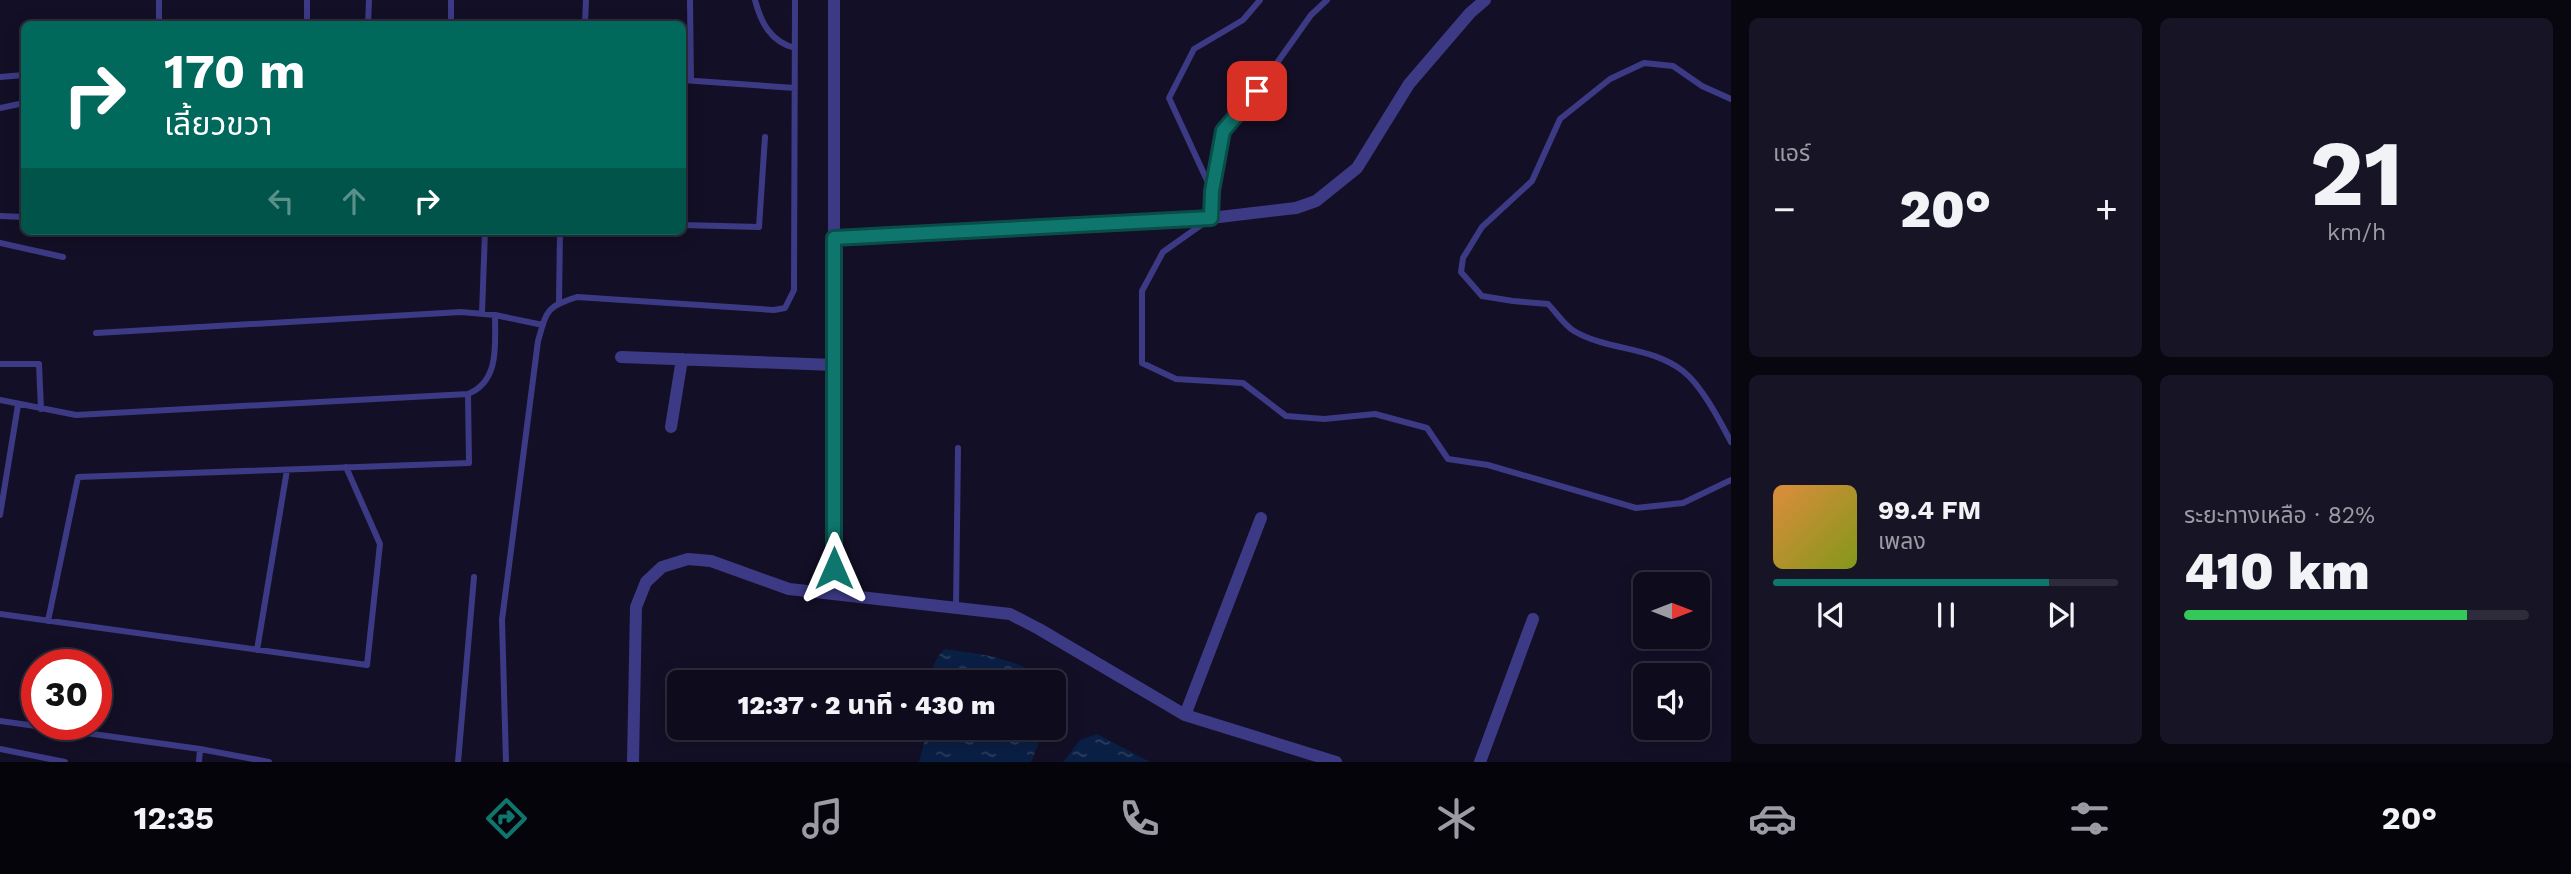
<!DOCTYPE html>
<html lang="th">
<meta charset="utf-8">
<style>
:root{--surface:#0e0b1c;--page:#171425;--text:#f1f3f6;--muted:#9b9ba3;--line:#2e2b3b;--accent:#0f766e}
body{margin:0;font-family:"Work Sans","Noto Sans Thai",sans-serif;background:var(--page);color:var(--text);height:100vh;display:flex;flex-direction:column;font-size:26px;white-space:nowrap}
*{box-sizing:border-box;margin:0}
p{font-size:23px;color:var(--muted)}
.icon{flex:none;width:38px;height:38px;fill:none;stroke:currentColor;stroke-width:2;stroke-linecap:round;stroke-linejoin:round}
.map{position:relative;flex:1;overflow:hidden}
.sheet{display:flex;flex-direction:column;gap:18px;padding:18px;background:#08060f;width:840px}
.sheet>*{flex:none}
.hud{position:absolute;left:21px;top:21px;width:665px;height:214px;border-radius:10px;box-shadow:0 4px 18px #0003,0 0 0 2px var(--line);background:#00695c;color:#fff;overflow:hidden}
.needle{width:46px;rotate:90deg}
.tools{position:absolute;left:1633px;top:572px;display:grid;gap:14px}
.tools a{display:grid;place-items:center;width:77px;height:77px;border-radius:10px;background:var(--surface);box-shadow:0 4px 18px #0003,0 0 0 2px var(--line);font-size:35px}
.speed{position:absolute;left:21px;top:649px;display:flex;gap:14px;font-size:35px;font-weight:700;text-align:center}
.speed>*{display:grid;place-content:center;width:91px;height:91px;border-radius:50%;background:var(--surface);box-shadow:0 4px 18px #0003,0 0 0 2px var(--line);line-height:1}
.speed .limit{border:10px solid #d22;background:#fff;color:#111}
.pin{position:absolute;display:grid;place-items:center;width:60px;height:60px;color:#fff;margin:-30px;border-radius:14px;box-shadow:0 4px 10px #0006}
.me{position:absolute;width:77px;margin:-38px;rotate:0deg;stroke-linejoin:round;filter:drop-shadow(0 0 5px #0008)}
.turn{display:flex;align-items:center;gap:24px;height:147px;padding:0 28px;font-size:32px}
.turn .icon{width:91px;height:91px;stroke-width:2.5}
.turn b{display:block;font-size:49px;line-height:60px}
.lanes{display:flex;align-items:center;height:66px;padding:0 28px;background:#0003;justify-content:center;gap:35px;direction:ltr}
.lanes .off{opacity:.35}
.big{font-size:52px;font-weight:800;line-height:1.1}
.sheet .tile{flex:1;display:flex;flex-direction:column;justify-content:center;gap:10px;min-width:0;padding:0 24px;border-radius:10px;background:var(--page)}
.sheet .dial{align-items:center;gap:0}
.dial b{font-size:91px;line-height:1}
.song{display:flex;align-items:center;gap:21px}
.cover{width:84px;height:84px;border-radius:10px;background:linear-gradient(135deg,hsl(30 70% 55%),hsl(70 70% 35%))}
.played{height:7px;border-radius:4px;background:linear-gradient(90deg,var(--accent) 80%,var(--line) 80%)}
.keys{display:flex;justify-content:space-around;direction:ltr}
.heat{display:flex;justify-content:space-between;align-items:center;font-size:38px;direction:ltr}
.charge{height:10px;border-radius:5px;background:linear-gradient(90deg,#34c759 82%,var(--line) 0)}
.sheet .tiles{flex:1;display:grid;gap:18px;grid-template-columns:repeat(2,1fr)}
.trip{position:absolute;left:667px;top:670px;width:399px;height:70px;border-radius:10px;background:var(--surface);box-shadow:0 4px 18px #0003,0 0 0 2px var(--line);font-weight:800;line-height:70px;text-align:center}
.tab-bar{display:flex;height:112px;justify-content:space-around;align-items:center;background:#06040b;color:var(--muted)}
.tab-bar .icon{width:49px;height:49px}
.tab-bar .current{color:var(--accent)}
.tab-bar b{font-size:32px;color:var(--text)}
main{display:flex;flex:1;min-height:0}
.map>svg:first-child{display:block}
</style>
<main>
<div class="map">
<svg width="1731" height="762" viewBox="0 0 1731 762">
<defs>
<pattern id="water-ripples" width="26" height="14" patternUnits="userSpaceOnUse" patternTransform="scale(1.75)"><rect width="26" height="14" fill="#0a1f44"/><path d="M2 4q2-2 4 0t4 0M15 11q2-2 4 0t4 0" fill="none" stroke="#2d3f60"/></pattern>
</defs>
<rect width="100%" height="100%" fill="#130f26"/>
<path fill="url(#water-ripples)" d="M945 649C971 653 1027 658 1042 682H931C932 668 934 659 945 649Z
M928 728H1045L1031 762H919Z
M1097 734 1150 762H1063L1080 740Z"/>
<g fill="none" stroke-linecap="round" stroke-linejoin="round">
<path stroke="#3d3a85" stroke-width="6" d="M159 0V24
M451 0V24
M690 0 691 80
M755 0C761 23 771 42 795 48
M1327 0 1311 15 1257 91 1223 131 1212 191 1211 218 1163 252 1142 291V363L1176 379 1243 383 1286 416 1324 419 1375 414 1427 428 1448 459 1488 465 1636 508 1683 503 1731 480
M307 24V0
M368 24 369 0
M585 24 586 0
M0 77 24 75
M682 80 795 88
M1731 99 1702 86 1673 66 1644 63 1610 79 1560 119 1532 181 1482 227 1463 258 1461 272 1482 296 1513 301 1548 304C1556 312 1564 325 1574 331 1608 351 1651 346 1683 371 1702 386 1720 421 1731 442
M0 108 24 103
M1211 189 1169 98 1194 49 1243 20 1260 0
M0 216 24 217
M682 225 759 227 765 137
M0 243 63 257
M559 303 560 231
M482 313 485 231
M96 333 461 312 495 315 543 325
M0 364H39L41 409
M0 400 76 415 468 394C500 381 495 344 495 315
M0 515 18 405
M956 607 958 448
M0 614 367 665 380 544 346 467
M48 621 78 477 469 463 468 394
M257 650 287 470
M0 721 200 749 269 762
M0 749 65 762
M199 762 200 749
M458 762 474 577
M506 762 502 620 538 341C547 310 546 307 577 297L774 310 785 308 794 290 795 0"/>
<path stroke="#3d3a85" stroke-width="12" d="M834 0V594
M834 238 1211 218 1296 208 1316 201 1357 168 1409 84 1470 13 1485 0
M621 357 834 365
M671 427 682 359
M1185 715 1261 518
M633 762 636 607 646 582 662 567 688 559 711 561 789 589 1010 614 1039 629 1185 715 1336 762
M1480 762 1533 619"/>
</g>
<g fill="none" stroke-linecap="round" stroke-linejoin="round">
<g stroke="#0a4d48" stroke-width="18">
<path id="route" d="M834 568V238L1211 218 1212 191 1223 131 1257 91"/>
</g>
<use href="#route" stroke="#0f766e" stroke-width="12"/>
</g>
</svg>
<div class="tools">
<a><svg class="needle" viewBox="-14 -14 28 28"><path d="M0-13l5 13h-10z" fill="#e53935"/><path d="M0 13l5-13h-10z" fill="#9b9ba3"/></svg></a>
<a><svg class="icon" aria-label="sound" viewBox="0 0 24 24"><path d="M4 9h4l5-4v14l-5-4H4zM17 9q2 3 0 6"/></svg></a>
</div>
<div class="speed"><div class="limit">30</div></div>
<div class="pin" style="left:1257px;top:91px;background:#d93025"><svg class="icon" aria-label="arrive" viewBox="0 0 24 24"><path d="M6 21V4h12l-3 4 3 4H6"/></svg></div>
<svg class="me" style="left:834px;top:568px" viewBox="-20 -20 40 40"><path d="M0-17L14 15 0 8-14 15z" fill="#0f766e" stroke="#fff" stroke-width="4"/></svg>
<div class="trip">12:37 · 2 นาที · 430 m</div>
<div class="hud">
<div class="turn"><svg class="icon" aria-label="right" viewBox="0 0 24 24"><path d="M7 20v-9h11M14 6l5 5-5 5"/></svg><div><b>170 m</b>เลี้ยวขวา</div></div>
<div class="lanes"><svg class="icon off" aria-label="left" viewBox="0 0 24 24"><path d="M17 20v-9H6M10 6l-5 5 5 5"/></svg><svg class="icon off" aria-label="ahead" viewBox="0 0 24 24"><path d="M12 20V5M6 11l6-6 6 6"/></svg><svg class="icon" aria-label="right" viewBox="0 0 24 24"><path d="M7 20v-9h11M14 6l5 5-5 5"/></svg></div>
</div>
</div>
<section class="sheet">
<div class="tiles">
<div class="tile"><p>แอร์</p>
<div class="heat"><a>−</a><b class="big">20°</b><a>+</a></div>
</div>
<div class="tile dial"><b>21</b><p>km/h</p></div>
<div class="tile">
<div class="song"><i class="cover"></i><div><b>99.4 FM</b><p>เพลง</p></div></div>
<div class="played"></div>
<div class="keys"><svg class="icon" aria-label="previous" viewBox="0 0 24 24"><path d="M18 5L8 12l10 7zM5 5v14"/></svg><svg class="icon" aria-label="pause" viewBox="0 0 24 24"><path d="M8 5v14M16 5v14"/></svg><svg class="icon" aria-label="next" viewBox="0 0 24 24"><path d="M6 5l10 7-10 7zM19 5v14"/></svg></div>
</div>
<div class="tile"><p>ระยะทางเหลือ · 82%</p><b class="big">410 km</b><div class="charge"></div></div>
</div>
</section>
</main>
<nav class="tab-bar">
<b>12:35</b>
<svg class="icon current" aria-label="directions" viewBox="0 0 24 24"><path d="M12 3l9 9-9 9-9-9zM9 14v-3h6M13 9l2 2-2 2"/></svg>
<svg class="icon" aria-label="music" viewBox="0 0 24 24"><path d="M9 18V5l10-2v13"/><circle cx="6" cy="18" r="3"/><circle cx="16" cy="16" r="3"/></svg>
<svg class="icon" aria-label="phone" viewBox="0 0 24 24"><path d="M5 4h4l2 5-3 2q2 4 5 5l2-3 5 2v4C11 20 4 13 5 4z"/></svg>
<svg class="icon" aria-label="climate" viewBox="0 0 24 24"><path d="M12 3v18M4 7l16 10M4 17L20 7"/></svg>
<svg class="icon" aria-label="car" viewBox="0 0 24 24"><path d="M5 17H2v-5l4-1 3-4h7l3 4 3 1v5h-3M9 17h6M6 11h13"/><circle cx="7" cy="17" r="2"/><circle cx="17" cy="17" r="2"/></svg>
<svg class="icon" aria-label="filters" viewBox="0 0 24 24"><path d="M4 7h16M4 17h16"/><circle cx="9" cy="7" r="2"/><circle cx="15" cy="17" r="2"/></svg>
<b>20°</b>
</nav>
